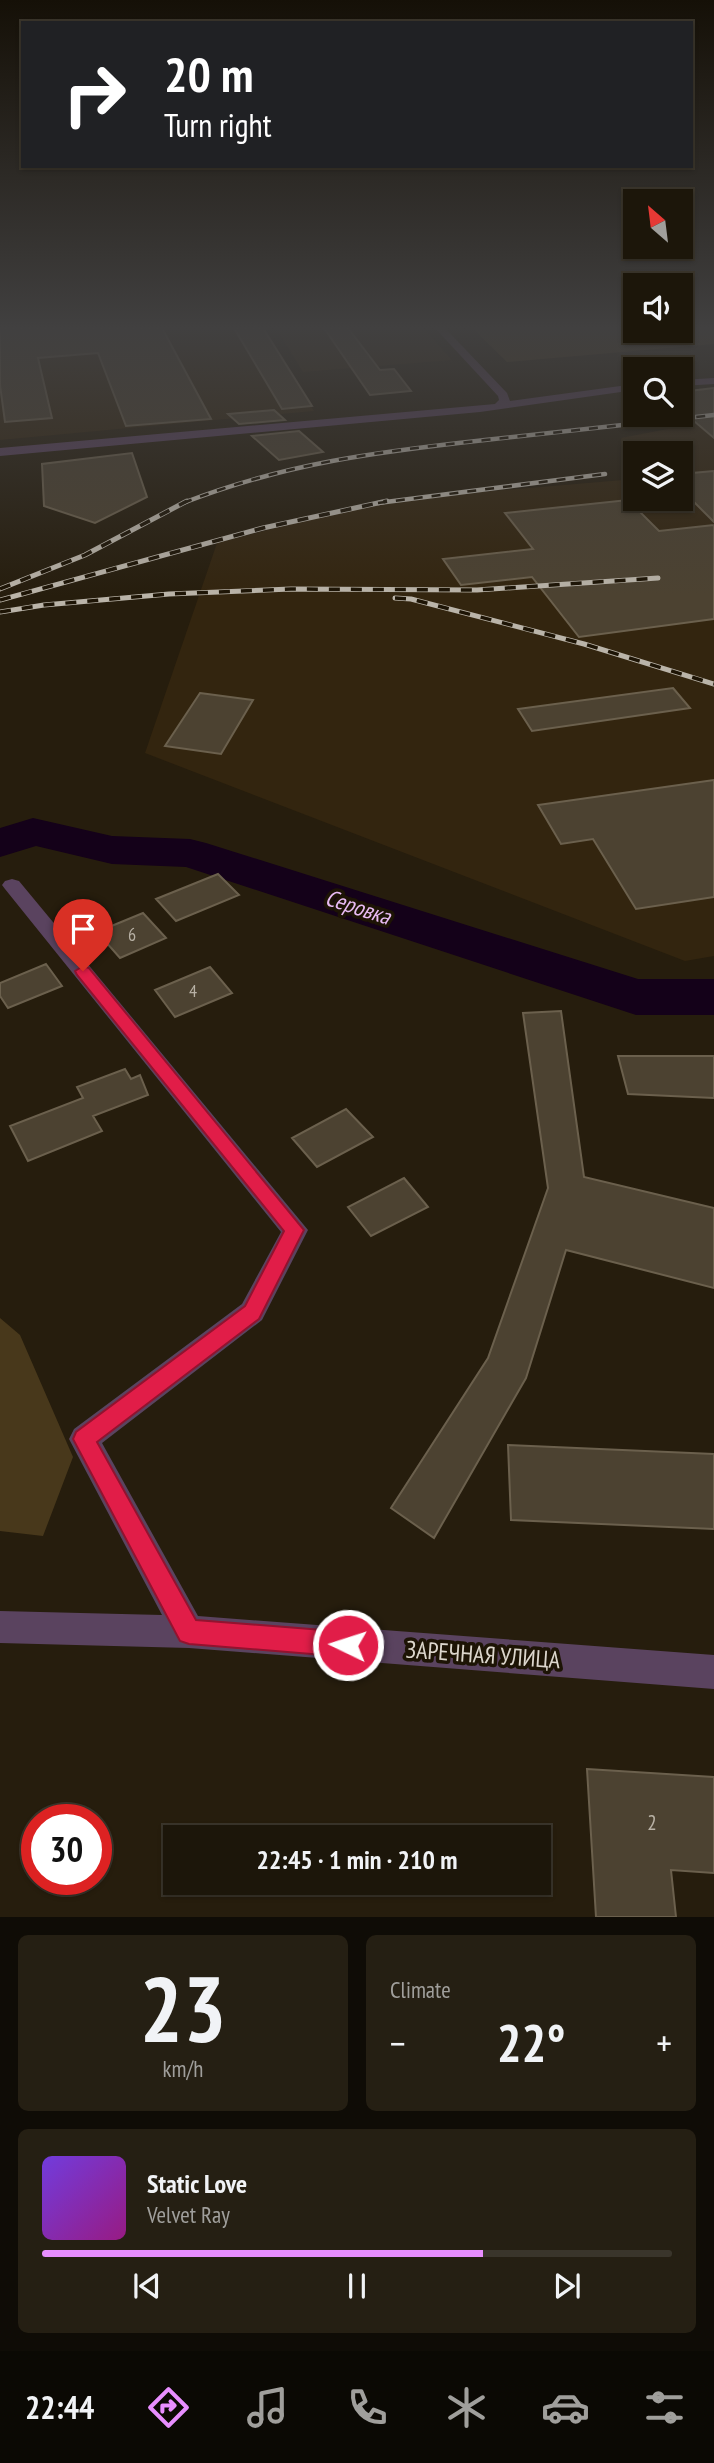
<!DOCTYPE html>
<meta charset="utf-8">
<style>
:root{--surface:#1c160a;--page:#251f13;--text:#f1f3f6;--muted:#a09f9c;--line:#3a352b;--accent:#e88eff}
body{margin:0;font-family:"PT Sans Narrow",sans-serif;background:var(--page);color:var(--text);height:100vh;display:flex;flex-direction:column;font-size:26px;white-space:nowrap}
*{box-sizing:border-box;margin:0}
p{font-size:23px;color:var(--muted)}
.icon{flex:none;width:38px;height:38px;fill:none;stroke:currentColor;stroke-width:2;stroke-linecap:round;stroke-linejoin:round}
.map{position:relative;height:1917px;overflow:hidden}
.sheet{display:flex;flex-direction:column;gap:18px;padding:18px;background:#0f0c06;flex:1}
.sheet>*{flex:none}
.top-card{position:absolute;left:21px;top:21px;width:672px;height:147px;border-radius:0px;box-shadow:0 2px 5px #0004,0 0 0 2px var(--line);background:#202124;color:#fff;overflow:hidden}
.needle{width:46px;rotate:332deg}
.fabs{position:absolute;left:623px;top:189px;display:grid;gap:14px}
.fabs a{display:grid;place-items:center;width:70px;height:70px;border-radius:0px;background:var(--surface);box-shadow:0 2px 5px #0004,0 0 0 2px var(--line);font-size:35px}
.speed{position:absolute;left:21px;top:1804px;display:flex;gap:14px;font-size:35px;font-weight:700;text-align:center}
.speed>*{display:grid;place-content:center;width:91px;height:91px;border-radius:50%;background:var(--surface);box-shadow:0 2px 5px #0004,0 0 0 2px var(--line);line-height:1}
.speed .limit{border:10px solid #d22;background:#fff;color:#111}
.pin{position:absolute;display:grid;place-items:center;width:60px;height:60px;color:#fff;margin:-72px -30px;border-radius:50% 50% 50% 0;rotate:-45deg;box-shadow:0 0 7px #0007}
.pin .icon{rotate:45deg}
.me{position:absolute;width:77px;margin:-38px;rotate:274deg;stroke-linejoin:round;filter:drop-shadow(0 0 5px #0008)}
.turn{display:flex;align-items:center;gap:24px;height:147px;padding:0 28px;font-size:32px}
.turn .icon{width:91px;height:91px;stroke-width:2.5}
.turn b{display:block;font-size:49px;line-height:60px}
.big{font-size:52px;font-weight:700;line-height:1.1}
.sheet .tile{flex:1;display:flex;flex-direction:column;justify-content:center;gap:10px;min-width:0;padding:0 24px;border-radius:10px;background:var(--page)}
.sheet .dial{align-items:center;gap:0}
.dial b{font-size:91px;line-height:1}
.song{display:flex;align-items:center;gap:21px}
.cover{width:84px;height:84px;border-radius:10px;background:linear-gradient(135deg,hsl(260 70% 55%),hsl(310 70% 35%))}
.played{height:7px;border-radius:4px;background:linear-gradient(90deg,var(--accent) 70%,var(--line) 70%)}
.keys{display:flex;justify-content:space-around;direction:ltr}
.heat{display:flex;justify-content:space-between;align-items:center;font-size:38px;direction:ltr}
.sheet .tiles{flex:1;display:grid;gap:18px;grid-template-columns:1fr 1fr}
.tile:last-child{grid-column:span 2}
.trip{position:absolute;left:163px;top:1825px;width:388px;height:70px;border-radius:0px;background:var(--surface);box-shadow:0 2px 5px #0004,0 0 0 2px var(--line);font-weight:700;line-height:70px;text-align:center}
.tabs{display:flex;height:112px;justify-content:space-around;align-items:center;background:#0b0904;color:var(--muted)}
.tabs .icon{width:49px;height:49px}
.tabs .current{color:var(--accent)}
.tabs b{font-size:32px;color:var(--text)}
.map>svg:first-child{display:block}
</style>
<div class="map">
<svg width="714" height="1917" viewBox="0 0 714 1917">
<rect width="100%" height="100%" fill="#261d0d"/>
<path fill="#33250f" d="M0 328H263L314 411 0 440Z
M276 328H423L452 360 303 372Z
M714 420V956L685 961 145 753 217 543 385 500 635 479V499H681V453H635V459L621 438Z"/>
<path fill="#48381b" d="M472 328H635V331L714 328V344L507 362Z
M0 1318 20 1335 73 1457 43 1536 0 1531Z"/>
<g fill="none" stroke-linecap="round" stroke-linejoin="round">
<path fill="#140119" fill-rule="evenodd" d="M33 818 112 836 190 839 206 843 638 979H714V1015H636L186 867 112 864 36 846 0 857V828Z"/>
</g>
<path fill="#4c4231" stroke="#6b604d" stroke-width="2" d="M0 328H162L211 419 126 426 98 353 38 358 52 418 5 422 0 385Z
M234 328H263L312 406 282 409Z
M324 328H348L380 370 394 369 411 391 370 395Z
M714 388V438L681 410V392Z
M274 410 285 420 239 424 228 414Z
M299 431 323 452 279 460 252 436Z
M132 453 147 497 95 523 44 506 42 464Z
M714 471V522L681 489V474Z
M628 500 659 531 714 525V619L579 637 532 577 461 585 443 559 533 549 505 513Z
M673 688 690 708 532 731 518 709Z
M200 693 253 700 221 754 165 746Z
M714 780V897L636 909 593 839 561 844 538 805Z
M218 874 239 895 176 921 156 899Z
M143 913 166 938 120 958 97 932Z
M46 964 62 986 8 1008 0 996V983Z
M210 967 232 993 175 1017 155 990Z
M561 1011 584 1177 714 1208V1288L566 1250 526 1378 434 1538 391 1508 488 1358 548 1188 523 1013Z
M618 1056H714V1098L628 1094Z
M125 1069 131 1079 140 1075 148 1095 93 1116 102 1131 28 1161 10 1126 83 1098 77 1087Z
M346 1109 373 1137 317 1167 292 1138Z
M404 1178 428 1207 371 1236 348 1207Z
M508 1445 714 1454V1529L511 1520Z
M587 1769 714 1777V1873L671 1870 676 1917H596Z"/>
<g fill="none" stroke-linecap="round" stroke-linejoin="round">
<path fill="#5a435f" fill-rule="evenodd" d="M435 328H445L507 393 510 401 635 384V390L480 412 0 456V448L495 404 499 400 498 396Z
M714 378V384L681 386V380Z
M12 879 19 881 308 1230 262 1320 102 1443 198 1616 714 1655V1689L189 1648 0 1643V1611L162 1615 69 1439 74 1429 242 1304 281 1232 5 889 2 885 5 881Z"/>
<g stroke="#bab4a9" stroke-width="4.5">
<path id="rail-far1" d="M183 503C286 463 377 452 485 440 562 432 638 423 714 415
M378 503 605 474"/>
</g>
<g stroke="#bab4a9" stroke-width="5">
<path id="rail" d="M0 589 85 555 187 501
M395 598 411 599 584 644 714 684
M0 600 263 528 387 501
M0 612 44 605 169 594 291 589 477 590 658 578"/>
</g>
<use href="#rail-far1" stroke="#1d1405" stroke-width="2.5" stroke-dasharray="9" stroke-linecap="butt"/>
<use href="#rail" stroke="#1d1405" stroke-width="3.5" stroke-dasharray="11" stroke-linecap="butt"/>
</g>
<linearGradient id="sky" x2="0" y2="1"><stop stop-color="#151007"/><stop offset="0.55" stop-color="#414040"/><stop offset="1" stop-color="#414040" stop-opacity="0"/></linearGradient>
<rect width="714" height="596" fill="url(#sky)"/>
<path fill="#e11d48" stroke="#92132f" stroke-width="2" d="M83 966 89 968 304 1230 259 1319 97 1442 196 1620 348 1632 357 1636 361 1645 357 1653 348 1657 189 1644 180 1641 73 1439 76 1432 245 1306 284 1231 77 975 75 971Z"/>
<g text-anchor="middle" stroke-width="7" stroke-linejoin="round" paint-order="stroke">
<g font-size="18" fill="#b8b1a5">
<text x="132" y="941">6</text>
<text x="193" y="997">4</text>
</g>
<g font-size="21" fill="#b8b1a5">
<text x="652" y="1830">2</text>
</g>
<g font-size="23" font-style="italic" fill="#e8bbf3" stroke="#1d1405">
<text transform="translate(358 907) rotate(18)" y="8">Серовка</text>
</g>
<g font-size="24" fill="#dcd6cc" stroke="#1d1405">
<text transform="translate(483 1655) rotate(4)" y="8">ЗАРЕЧНАЯ УЛИЦА</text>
</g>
</g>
</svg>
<div class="fabs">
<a><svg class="needle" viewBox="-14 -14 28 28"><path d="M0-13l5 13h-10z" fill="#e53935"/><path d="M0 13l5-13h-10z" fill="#a09f9c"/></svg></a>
<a><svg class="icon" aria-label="sound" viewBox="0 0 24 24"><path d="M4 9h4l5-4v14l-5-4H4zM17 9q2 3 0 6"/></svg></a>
<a><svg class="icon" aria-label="search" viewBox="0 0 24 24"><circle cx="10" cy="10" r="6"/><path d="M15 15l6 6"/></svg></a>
<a><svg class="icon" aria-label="layers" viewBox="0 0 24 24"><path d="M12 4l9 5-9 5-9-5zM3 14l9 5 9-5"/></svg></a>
</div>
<div class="speed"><div class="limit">30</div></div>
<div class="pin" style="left:83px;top:971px;background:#d93025"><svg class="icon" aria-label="arrive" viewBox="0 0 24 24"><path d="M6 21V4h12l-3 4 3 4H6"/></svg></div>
<svg class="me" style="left:348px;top:1645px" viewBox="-20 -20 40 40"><circle r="17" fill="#e11d48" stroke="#fff" stroke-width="3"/><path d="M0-11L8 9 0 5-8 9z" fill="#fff"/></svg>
<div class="trip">22:45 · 1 min · 210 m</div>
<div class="top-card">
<div class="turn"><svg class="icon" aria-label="right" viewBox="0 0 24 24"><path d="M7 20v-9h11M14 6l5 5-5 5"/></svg><div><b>20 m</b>Turn right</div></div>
</div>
</div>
<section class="sheet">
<div class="tiles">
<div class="tile dial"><b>23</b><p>km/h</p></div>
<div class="tile"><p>Climate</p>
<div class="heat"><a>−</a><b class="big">22°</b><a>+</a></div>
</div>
<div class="tile">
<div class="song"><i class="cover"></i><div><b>Static Love</b><p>Velvet Ray</p></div></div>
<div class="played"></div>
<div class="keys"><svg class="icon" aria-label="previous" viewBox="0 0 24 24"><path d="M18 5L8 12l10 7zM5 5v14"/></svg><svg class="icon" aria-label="pause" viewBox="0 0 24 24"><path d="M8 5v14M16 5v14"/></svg><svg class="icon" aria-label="next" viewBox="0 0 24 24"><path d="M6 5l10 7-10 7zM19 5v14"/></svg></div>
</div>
</div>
</section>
<nav class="tabs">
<b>22:44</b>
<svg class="icon current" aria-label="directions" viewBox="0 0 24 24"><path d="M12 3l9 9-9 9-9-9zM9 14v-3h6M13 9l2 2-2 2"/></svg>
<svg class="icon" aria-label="music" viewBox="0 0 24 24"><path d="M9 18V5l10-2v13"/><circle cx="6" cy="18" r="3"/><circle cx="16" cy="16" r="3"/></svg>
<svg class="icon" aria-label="phone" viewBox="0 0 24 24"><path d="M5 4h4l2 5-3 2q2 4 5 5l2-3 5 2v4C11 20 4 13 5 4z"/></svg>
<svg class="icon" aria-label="climate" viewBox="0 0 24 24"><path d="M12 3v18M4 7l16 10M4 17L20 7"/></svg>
<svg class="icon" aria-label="car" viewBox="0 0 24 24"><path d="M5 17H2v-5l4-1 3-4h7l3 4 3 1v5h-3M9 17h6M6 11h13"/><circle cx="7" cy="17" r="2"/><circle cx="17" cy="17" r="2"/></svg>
<svg class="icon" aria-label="filters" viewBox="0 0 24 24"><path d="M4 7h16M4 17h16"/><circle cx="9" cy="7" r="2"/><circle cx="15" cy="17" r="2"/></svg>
</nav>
